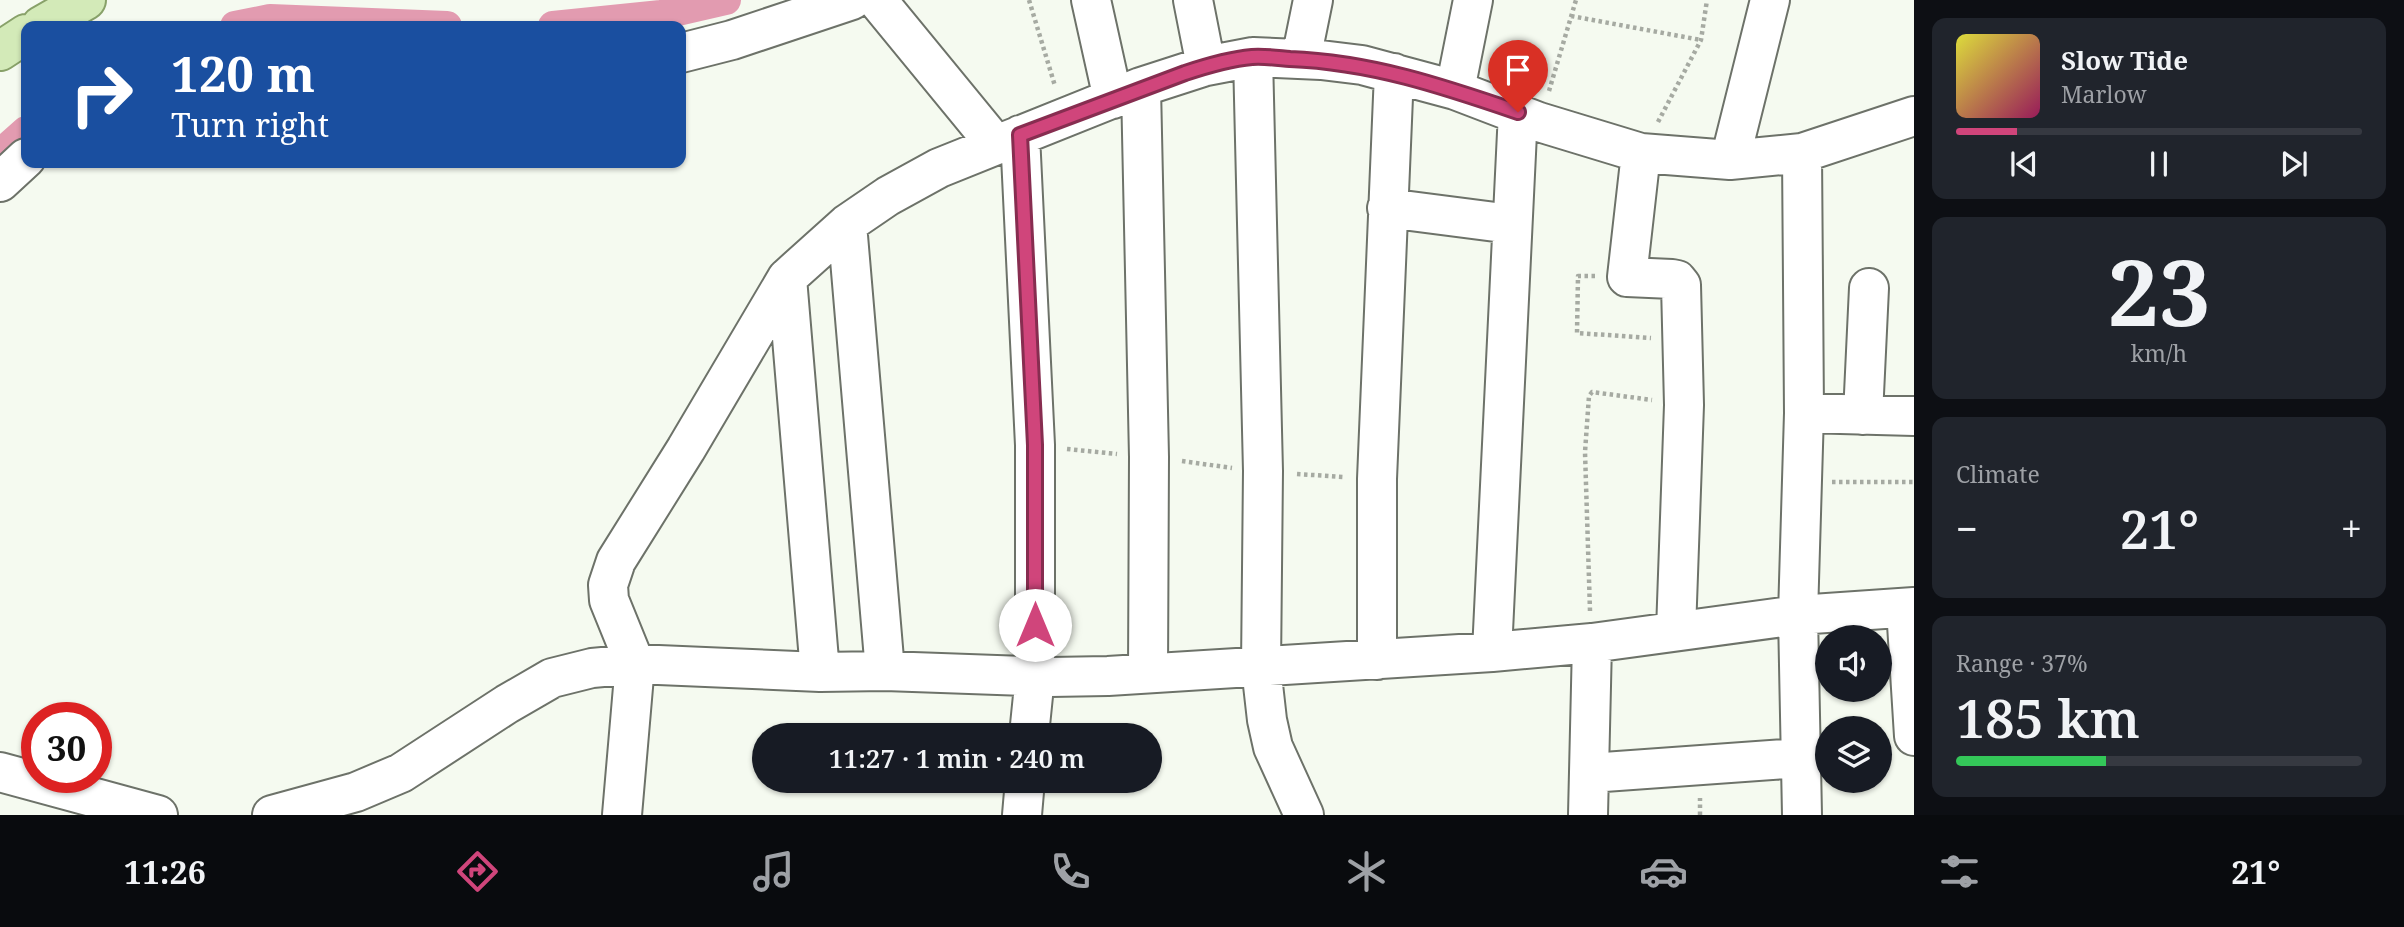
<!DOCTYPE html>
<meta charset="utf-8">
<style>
:root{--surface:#171b24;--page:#20242c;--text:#f1f3f6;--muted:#9ea1a6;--line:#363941;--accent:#d0457b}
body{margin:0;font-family:"Noto Serif",serif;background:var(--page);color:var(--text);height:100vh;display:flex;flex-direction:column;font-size:26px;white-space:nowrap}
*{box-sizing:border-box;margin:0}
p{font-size:23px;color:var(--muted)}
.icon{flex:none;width:38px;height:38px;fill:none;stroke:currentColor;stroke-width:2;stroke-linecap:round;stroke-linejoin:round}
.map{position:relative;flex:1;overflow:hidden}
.panel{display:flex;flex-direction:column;gap:18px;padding:18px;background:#0d0f14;width:490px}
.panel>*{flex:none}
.guide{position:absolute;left:21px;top:21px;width:665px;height:147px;border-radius:14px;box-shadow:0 2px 5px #0004;background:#1a4fa0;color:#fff;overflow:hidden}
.buttons{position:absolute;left:1815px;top:625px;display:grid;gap:14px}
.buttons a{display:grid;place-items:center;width:77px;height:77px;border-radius:50%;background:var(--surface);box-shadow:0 2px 5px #0004;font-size:35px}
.speed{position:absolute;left:21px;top:702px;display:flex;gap:14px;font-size:35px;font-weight:700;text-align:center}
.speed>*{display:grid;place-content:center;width:91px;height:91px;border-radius:50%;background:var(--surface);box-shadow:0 2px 5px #0004;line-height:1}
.speed .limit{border:10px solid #d22;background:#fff;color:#111}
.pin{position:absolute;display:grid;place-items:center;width:60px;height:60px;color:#fff;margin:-72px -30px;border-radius:50% 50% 50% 0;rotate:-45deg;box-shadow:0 0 7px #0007}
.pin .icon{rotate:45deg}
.me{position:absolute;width:77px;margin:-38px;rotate:0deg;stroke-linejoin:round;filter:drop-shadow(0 0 5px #0008)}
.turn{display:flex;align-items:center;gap:24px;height:147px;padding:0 35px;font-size:32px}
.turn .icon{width:91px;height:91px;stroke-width:2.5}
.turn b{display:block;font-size:49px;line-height:60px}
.big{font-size:52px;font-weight:600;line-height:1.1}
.panel .card{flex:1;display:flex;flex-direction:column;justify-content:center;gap:10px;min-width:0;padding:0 24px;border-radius:14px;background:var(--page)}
.panel .dial{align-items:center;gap:0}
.dial b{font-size:91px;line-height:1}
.song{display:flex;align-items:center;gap:21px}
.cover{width:84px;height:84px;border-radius:10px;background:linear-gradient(135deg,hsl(60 70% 55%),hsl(330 70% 35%))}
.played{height:7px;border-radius:4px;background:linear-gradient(90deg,var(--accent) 15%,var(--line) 15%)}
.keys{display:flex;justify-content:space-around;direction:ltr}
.heat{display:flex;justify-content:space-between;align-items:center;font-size:38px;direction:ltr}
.charge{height:10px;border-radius:5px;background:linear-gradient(90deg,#34c759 37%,var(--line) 0)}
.trip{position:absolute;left:752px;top:723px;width:410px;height:70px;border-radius:35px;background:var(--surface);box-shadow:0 2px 5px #0004;font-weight:600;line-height:70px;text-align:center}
.menu{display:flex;height:112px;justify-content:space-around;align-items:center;background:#090b0e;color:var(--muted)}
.menu .icon{width:49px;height:49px}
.menu .active{color:var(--accent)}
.menu b{font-size:32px;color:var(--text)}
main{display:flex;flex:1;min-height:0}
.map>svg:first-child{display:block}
</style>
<main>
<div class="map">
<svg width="1914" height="815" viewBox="0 0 1914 815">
<rect width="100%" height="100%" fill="#f5faf0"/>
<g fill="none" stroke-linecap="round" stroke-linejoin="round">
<path stroke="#e29bb0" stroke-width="30" d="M235 26 270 19 447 26
M553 26 661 15 726 0
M0 154 26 131"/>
<g stroke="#6d7269" stroke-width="42">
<path id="minor" d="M877 0 996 145
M1091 0 1113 99
M1193 0 1206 66
M681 53 732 40 852 0
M1253 57 1263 471 1261 667 1267 720 1273 747 1304 815
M1301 59 1313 0
M1141 87 1149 457 1148 673
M1455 90 1473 0
M1020 135 1035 445V676L1029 735
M1641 153 1627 277 1672 279 1677 280 1681 285 1684 405 1676 631
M1730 160 1770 0
M0 182 26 158
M1387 208 1511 224
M847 224 885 671
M787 278 820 672
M1804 413 1914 416
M1863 415 1869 288
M1906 608 1914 736
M1492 652 1518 112
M1377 660V479L1394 73
M0 772 158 815
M1590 773 1799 758
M272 815 356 792 401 773 507 704 552 678 592 668 635 664 820 672 885 671 1050 677 1108 676 1492 652 1592 643 1798 615 1914 607
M622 815 635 664 609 600 608 585 616 561 686 449 787 278 847 224 888 196 939 168 1141 87 1206 66 1253 57 1321 60 1362 65 1455 90 1539 122 1641 153 1730 160 1802 153 1914 116
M1022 815 1025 780
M1588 815 1592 643
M1802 815 1798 615 1804 413 1802 153"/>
</g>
<g stroke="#88a169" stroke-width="42">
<path id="major" d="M41 26 86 0
M0 51 26 34"/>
</g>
<path stroke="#a6aaa2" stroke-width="4.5" stroke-dasharray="3.5 3.5" stroke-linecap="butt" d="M1029 0 1055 86
M1571 16 1701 40
M1549 91 1576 0
M1658 122 1701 40 1707 0
M1595 276H1578L1577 333 1651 338
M1067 449 1117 454
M1182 461 1232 468
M1297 474 1344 477
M1832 482H1914
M1590 611 1585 452 1589 396 1592 392 1652 400
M1700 815V798"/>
<use href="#minor" stroke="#fff" stroke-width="38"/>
<use href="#major" stroke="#d3eab8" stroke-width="38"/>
</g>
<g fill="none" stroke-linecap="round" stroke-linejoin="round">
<g stroke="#872d50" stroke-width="18">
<path id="route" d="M1035 625V445L1020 135 1185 73C1206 66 1230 59 1252 57 1264 56 1278 58 1290 59 1370 62 1442 86 1518 112"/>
</g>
<use href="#route" stroke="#d0457b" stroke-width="12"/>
</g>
</svg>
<div class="buttons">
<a><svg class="icon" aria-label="sound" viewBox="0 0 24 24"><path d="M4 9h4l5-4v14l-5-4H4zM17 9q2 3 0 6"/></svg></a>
<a><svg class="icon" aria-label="layers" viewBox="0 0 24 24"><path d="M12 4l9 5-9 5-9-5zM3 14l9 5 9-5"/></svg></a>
</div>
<div class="speed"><div class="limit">30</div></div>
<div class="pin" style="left:1518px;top:112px;background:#d93025"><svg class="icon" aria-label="arrive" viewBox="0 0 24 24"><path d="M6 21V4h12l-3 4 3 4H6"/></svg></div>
<svg class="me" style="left:1035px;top:625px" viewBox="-20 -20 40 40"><circle r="19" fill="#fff"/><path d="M0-13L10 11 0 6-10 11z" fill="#d0457b"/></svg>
<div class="trip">11:27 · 1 min · 240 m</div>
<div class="guide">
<div class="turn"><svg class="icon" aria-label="right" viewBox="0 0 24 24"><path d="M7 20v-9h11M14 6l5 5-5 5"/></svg><div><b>120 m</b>Turn right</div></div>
</div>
</div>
<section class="panel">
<div class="card">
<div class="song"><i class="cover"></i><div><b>Slow Tide</b><p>Marlow</p></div></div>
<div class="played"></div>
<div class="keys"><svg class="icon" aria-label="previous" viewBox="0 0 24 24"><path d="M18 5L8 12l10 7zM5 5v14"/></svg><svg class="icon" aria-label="pause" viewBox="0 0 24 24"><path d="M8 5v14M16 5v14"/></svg><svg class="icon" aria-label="next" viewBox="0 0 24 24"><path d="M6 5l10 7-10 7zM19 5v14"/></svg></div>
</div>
<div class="card dial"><b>23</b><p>km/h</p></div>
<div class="card"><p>Climate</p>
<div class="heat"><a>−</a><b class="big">21°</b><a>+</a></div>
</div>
<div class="card"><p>Range · 37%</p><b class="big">185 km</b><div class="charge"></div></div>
</section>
</main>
<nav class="menu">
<b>11:26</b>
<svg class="icon active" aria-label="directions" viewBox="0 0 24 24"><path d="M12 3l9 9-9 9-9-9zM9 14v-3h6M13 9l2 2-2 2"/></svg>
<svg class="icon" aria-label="music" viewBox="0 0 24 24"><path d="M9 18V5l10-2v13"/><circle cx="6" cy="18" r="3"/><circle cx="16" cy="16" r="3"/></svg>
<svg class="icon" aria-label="phone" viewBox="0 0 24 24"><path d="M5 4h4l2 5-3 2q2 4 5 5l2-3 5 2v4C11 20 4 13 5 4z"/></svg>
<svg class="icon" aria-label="climate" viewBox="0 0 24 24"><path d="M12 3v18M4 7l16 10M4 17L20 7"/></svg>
<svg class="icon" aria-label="car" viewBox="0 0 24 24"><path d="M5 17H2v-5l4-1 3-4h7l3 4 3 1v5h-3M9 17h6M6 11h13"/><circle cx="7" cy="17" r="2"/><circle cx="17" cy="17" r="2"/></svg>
<svg class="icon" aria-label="filters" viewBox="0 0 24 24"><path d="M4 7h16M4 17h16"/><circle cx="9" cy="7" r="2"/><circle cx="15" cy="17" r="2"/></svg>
<b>21°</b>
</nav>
